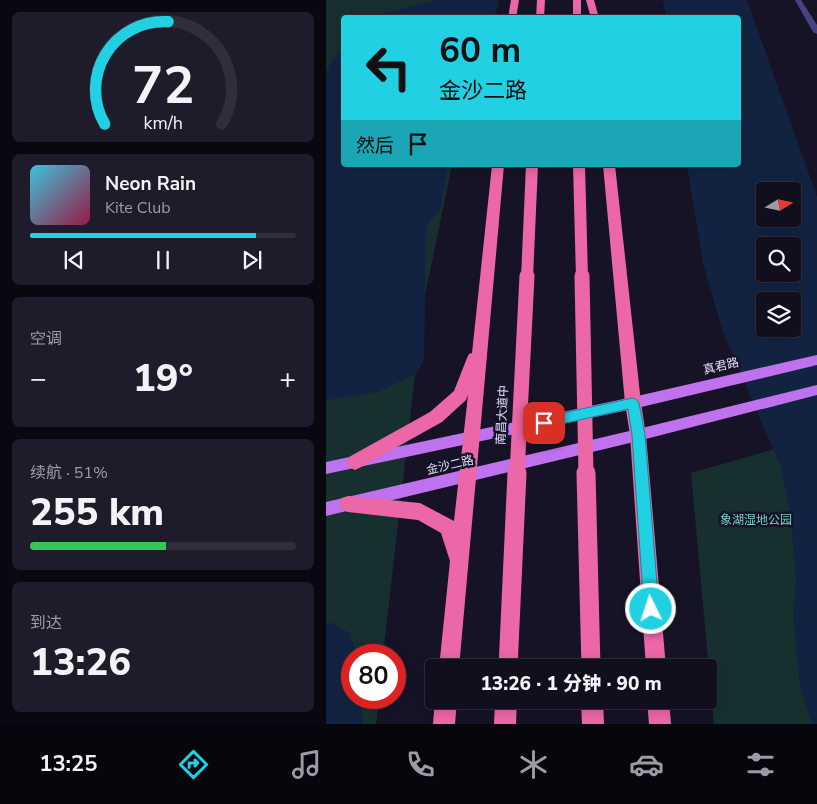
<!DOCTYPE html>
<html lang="zh">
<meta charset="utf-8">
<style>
:root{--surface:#110e1d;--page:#1e1c2a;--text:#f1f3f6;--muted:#9c9ca4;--line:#302e3b;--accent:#21d0e3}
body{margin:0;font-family:"Nunito Sans","Noto Sans SC",sans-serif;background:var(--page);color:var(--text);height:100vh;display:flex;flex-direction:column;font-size:19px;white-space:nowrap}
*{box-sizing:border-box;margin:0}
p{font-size:16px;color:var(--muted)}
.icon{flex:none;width:28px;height:28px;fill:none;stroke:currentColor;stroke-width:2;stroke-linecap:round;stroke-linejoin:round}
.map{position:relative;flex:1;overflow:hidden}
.drawer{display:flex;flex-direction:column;gap:12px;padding:12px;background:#090810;width:326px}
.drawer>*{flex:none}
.guide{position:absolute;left:15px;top:15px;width:400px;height:152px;border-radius:5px;box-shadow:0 2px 12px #0003,0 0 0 1px var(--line);background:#21d0e3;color:#111;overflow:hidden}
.needle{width:32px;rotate:80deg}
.controls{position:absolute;left:430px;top:182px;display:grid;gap:10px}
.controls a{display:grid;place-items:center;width:45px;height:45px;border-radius:5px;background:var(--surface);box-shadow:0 2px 12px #0003,0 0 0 1px var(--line);font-size:25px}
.speed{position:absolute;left:15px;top:644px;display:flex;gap:10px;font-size:25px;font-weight:700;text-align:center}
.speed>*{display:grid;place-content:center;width:65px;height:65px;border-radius:50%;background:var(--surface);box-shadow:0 2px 12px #0003,0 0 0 1px var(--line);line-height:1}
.speed .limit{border:8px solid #d22;background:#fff;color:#111}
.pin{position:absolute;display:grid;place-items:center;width:42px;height:42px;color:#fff;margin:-21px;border-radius:10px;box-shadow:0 2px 8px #0006}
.me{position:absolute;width:55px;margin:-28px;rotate:356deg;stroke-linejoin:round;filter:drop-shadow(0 0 4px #0008)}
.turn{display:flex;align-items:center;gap:18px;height:105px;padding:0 15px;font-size:22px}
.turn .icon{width:65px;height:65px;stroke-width:2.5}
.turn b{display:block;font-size:35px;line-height:42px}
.then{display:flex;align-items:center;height:48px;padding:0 15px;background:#0003;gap:10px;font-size:19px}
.big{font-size:38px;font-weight:800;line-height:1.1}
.drawer .widget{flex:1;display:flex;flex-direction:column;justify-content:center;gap:8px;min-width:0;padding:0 18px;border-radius:8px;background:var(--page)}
.drawer .dial{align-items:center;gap:0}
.dial svg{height:130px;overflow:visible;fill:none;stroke:var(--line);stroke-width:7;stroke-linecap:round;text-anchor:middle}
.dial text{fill:var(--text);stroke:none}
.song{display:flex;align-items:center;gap:15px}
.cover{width:60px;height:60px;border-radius:8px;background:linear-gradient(135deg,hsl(190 70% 55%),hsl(340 70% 35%))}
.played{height:5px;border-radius:2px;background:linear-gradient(90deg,var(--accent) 85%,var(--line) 85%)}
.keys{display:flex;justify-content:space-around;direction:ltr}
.heat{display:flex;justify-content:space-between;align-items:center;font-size:28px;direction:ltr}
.charge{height:8px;border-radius:4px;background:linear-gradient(90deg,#34c759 51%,var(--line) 0)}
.trip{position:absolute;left:99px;top:659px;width:292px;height:50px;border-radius:5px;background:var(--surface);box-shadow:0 2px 12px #0003,0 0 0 1px var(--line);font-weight:800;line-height:50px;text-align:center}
.tabs{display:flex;height:80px;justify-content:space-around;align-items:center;background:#07060c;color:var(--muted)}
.tabs .icon{width:35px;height:35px}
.tabs .on{color:var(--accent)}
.tabs b{font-size:22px;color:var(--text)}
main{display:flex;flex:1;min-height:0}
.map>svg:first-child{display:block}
</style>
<main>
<section class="drawer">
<div class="widget dial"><svg viewBox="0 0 100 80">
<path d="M14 69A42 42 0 1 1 86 69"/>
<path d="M14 69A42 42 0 0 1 53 6" stroke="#21d0e3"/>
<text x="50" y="56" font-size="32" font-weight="700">72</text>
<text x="50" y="72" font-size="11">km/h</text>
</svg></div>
<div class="widget">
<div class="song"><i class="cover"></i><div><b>Neon Rain</b><p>Kite Club</p></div></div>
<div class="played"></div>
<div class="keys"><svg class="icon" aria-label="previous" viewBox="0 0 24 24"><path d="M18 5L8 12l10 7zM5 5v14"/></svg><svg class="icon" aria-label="pause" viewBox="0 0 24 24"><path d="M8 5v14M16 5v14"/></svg><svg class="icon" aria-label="next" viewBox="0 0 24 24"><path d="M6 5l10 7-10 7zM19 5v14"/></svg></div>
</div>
<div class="widget"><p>空调</p>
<div class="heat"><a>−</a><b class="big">19°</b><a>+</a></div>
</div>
<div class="widget"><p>续航 · 51%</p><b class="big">255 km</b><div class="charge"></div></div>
<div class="widget"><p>到达</p><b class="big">13:26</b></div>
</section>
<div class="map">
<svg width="491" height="724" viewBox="0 0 491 724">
<rect width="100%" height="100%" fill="#171327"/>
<path fill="#17302f" d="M0 0H161L157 17 18 18V165H126L97 305 57 655H26V698H53L50 724H0Z
M491 437V724H388L365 473Z"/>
<path fill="#122342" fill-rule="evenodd" d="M109 0H172L173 4 168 17H47L54 14Z
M337 0H421L491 197V724H486L474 687 467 616 470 579 464 513 455 467 397 332 377 263 361 165H412V18L340 17ZM439 191H466V219H439ZM439 246H466V274H439ZM439 301H466V329H439Z
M17 47 18 165H122L115 207 100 228 98 359 90 374 52 392 0 400V70Z
M4 622 24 633 30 655H26V698H36V724H0V625Z"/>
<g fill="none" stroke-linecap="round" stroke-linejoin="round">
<path fill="#464480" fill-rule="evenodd" d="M469 0H475L491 25V34L487 32Z"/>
<path fill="#bf72ed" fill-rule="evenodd" d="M491 355V365L307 409 0 474V462L307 397Z
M491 385V395L312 441 0 516V502L312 429Z"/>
<path fill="#ec67a7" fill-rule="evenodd" d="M185 0H193L190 18H182Z
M211 0H219L218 18H210Z
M247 0H255V18H247Z
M260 0H268L273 18H265Z
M166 165H178L133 668H113L124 561 115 533 92 520 22 512 16 510 13 504 16 498 22 496 94 503 128 521 142 395 140 400 116 422 35 467 29 470 23 467 21 462 23 457 104 412 128 391 141 358 143 354 146 353Z
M277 165H289L315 403 320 435 340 668H320L304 435 299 403Z
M109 700H131L129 724H107Z
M169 700H191L190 724H168Z
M255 700H277L278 724H256Z
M321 700H343L345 724H323Z"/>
<path stroke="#ec67a7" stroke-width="12" d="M253 165 256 278
M201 278 206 165"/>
<path stroke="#ec67a7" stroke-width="15" d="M256 276 260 474
M191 474 201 276"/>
<path stroke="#ec67a7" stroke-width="19" d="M260 473 265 668
M182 668 191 473"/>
</g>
<path fill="#21d0e3" stroke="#158794" d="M307 398 311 400 313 403 319 435 333 609 331 615 325 617 320 615 318 609 306 435 302 409 218 428 213 426 211 423 213 419 218 417Z"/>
<g text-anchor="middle" stroke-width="5" stroke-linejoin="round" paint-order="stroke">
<g font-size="12" fill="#e1ddfb" stroke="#171327">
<text transform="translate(395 366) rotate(-13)" y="4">真君路</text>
<text transform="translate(176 415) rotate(-87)" y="4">南昌大道中</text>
<text transform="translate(124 465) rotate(-13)" y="4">金沙二路</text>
</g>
<g font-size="12" fill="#71d3ba" stroke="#171327">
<text x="430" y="524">象湖湿地公园</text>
</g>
</g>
</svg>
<div class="controls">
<a><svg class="needle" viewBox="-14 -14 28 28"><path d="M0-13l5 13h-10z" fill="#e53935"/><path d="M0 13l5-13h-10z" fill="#9c9ca4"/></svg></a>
<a><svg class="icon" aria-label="search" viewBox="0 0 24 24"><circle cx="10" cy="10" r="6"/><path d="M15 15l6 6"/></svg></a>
<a><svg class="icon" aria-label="layers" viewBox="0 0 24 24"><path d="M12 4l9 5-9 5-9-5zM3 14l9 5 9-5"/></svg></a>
</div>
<div class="speed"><div class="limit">80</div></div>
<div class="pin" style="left:218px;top:423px;background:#d93025"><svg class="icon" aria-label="arrive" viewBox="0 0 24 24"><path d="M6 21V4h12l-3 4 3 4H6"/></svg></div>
<svg class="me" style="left:325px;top:609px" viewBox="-20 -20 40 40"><circle r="17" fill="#21d0e3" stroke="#fff" stroke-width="3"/><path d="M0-11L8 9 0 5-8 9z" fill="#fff"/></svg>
<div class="trip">13:26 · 1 分钟 · 90 m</div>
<div class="guide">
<div class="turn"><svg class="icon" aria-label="left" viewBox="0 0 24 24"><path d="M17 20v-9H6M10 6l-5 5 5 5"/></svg><div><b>60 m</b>金沙二路</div></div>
<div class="then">然后<svg class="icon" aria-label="arrive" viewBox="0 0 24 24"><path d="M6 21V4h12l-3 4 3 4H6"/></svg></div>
</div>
</div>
</main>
<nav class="tabs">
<b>13:25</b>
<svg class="icon on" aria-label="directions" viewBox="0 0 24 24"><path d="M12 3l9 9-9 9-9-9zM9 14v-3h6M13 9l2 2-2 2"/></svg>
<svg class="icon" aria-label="music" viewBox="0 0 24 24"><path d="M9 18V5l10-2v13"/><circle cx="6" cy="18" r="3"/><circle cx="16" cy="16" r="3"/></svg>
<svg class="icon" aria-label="phone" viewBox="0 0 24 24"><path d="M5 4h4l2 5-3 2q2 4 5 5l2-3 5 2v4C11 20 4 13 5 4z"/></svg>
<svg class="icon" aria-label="climate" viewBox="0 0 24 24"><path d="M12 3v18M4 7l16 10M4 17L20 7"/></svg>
<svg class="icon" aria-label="car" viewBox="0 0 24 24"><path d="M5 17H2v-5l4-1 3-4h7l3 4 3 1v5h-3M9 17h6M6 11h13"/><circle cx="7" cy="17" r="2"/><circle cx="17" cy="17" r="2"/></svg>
<svg class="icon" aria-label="filters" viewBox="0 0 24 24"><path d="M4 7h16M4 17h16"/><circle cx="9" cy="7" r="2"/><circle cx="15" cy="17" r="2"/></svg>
</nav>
